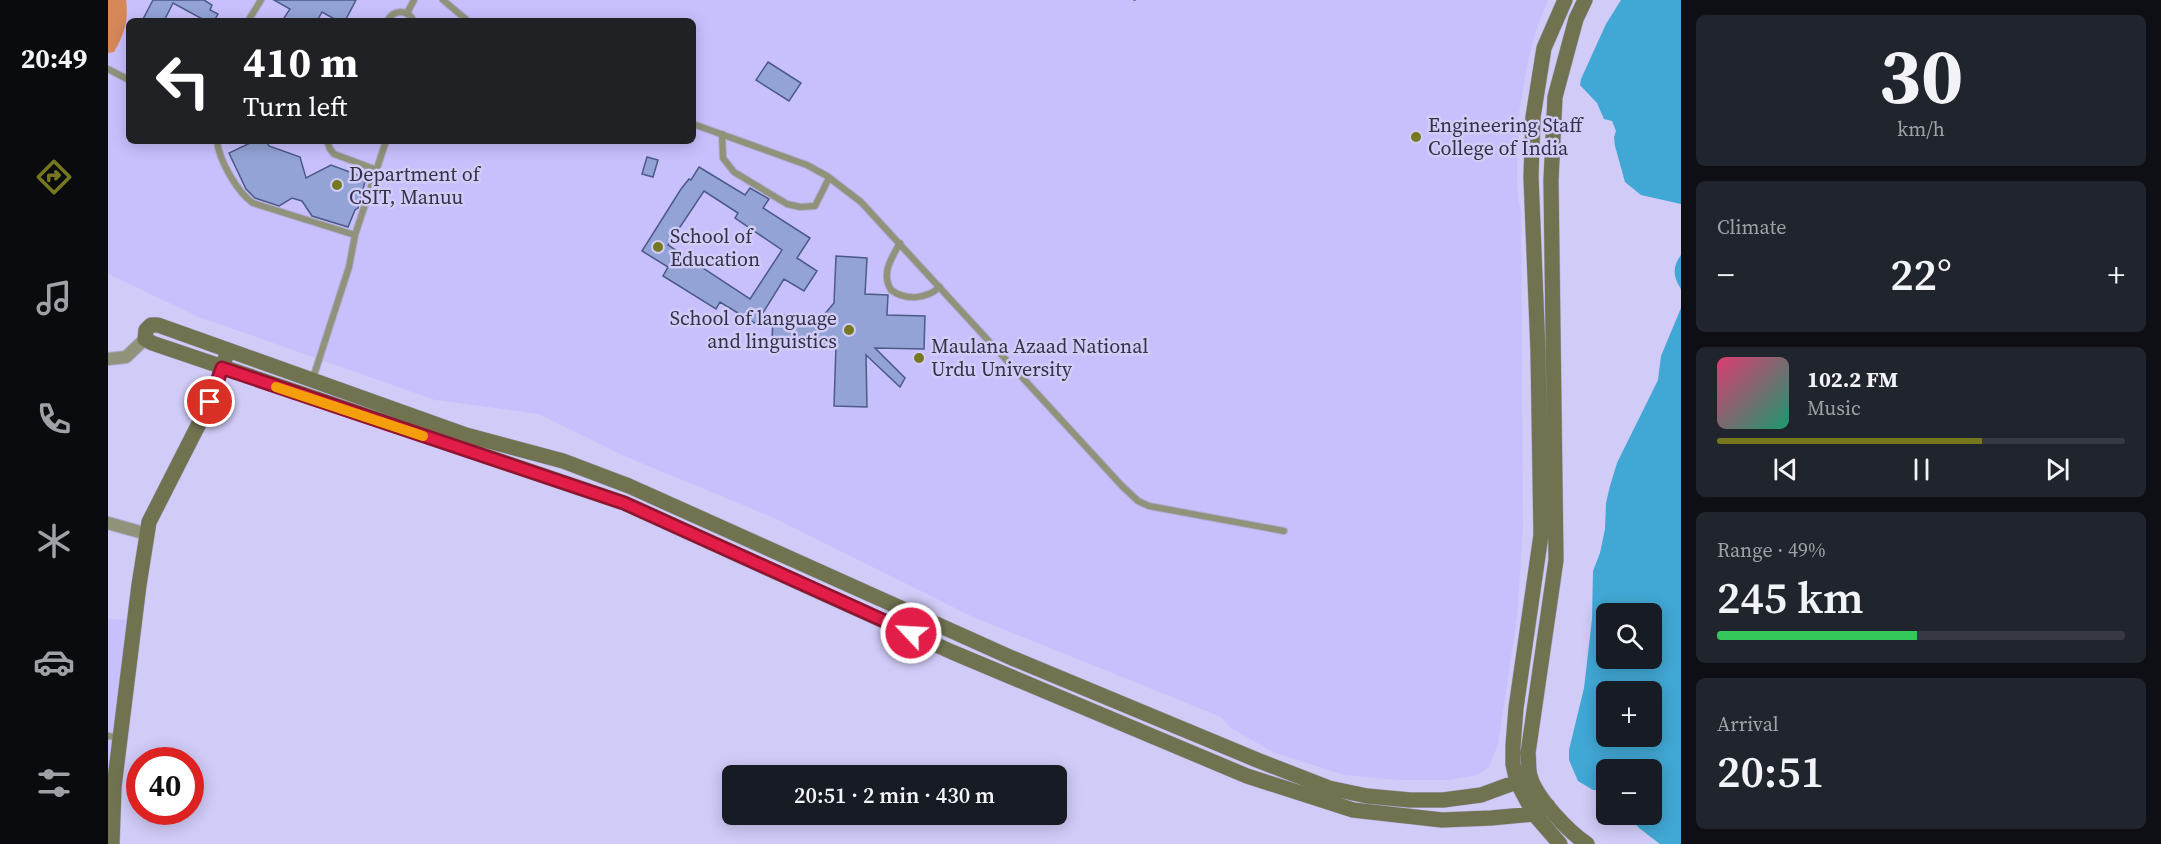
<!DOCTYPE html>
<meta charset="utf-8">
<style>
:root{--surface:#171b24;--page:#20242c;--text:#f1f3f6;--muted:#9ea1a6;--line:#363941;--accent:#76781f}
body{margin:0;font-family:"Source Serif 4",serif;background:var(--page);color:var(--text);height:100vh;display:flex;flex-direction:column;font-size:22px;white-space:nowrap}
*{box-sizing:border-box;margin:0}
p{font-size:20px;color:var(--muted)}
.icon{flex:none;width:33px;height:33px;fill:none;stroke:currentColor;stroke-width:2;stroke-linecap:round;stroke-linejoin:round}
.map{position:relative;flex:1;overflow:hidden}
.side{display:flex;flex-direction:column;gap:15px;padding:15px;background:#0d0f14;width:480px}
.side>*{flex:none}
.top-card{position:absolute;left:18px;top:18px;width:570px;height:126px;border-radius:9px;box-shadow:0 3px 15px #0003;background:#202124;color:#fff;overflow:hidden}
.tools{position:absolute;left:1488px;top:603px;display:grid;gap:12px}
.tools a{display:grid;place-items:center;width:66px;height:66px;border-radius:9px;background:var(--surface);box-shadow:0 3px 15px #0003;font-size:30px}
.speed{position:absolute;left:18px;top:747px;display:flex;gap:12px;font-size:30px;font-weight:700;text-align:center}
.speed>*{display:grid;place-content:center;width:78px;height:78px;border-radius:50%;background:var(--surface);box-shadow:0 3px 15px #0003;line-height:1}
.speed .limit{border:9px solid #d22;background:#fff;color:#111}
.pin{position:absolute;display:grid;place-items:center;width:51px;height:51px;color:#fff;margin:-26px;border:3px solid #fff;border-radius:50%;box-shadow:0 2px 6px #0007}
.me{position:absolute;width:66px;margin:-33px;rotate:295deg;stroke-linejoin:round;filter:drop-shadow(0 0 4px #0008)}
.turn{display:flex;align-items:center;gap:21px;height:126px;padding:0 18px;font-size:27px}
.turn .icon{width:78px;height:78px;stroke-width:2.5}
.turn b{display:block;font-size:42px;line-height:51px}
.big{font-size:45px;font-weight:600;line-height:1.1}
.side .tile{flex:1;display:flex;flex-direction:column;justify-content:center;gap:9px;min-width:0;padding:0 21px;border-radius:9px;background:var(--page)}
.side .dial{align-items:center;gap:0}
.dial b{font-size:78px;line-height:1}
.song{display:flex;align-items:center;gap:18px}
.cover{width:72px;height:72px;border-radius:9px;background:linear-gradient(135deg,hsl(340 70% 55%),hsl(160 70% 35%))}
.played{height:6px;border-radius:3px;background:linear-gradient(90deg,var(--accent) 65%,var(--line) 65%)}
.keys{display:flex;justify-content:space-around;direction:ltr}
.heat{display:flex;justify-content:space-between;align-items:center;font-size:33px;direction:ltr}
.charge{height:9px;border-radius:4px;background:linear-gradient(90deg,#34c759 49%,var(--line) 0)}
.trip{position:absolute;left:614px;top:765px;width:345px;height:60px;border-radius:9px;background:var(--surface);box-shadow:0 3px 15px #0003;font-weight:600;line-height:60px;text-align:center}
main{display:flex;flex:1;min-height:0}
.menu{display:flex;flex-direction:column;width:108px;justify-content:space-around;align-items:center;background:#090b0e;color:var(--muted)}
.menu .icon{width:42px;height:42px}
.menu .active{color:var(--accent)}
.menu b{font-size:27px;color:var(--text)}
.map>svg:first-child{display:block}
</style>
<main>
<nav class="menu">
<b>20:49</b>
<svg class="icon active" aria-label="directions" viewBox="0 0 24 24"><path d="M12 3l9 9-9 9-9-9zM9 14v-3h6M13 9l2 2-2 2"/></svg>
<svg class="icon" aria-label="music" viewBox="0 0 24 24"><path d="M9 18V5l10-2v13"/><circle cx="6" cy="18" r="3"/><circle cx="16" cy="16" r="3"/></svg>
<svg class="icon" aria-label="phone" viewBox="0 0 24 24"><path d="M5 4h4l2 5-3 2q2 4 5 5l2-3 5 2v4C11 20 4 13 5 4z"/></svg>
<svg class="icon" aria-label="climate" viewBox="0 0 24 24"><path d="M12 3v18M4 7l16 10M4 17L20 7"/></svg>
<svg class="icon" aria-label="car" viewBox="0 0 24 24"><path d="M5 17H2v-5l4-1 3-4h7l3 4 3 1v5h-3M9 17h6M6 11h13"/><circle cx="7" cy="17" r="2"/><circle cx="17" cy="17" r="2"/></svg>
<svg class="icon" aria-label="filters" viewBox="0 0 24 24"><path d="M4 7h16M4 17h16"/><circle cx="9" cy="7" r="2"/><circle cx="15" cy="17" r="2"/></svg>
</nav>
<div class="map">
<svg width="1573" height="844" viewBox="0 0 1573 844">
<rect width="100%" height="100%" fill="#d0cbf7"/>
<path fill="#c8c0fd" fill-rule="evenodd" d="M0 0H1440L1429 27 1420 61 1410 119 1409 179 1410 199 1413 211 1415 528 1409 617 1390 744 1381 767 1369 775 1341 780H1289L1236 775 1165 752 1123 728 1113 717 865 617 666 518 514 455 431 414 327 400 91 317 0 274ZM21 21H585V141H21Z
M0 619 26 620 0 844Z"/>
<path fill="#d68859" d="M0 0H18C21 21 16 34 6 52L0 53Z"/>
<path fill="#41a7d4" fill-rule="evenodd" d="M1513 0H1573V204L1533 195 1517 182 1507 146 1506 137 1508 131 1504 121 1496 119 1489 103 1472 85 1473 79 1498 24Z
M1573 255V289C1565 277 1564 267 1573 255Z
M1573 308V844H1552L1531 828 1520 815 1544 814V770H1498V790H1485L1470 781 1461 760V750L1476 688 1484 619 1485 571 1492 553 1497 529 1498 503 1502 486 1509 463 1550 380 1553 356ZM1498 614H1544V658H1498ZM1498 692H1544V736H1498Z"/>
<path fill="#93a3d5" stroke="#4c5a87" stroke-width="1.5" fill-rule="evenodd" d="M45 0H96L104 5 102 10 110 14 106 21H98L65 3 56 21H34Z
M166 0H248L237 21H230L214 12 209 21H174L182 9Z
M660 62 693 83 681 101 648 80Z
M146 141H158L161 146 192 157 198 178 223 165 258 178 250 208 247 210 240 227 204 216 194 201 184 198 171 206 147 198 138 189 121 153Z
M539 157 550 160 545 177 534 174Z
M591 167 637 195 642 188 661 199 655 208 702 238 689 258 709 271 696 291 676 279 648 324 612 302 608 309 555 276 560 267 534 251 573 189 581 179 583 180ZM596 191 630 213 627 218 674 250 642 299 560 245Z
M728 256 759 258 757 294 780 295 779 315 817 316 816 349 767 348 797 378 792 387 758 355 759 407 726 406 728 345 664 343 665 315 715 316 726 303Z"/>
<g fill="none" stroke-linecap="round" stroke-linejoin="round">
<g stroke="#aea9d0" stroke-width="8">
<path id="lane" d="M335 0 360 21
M299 13 306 0
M140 21 153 0
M279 21C286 9 299 9 306 21
M0 69 21 80
M585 124 699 165 719 176 753 202 1014 486 1030 501 1041 506 1176 531
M614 134 615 158 626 172 679 204 692 207 707 206 721 178
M109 141C111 160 129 192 145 203L247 235
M219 141 222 149 226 154 269 170
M792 243C783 259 773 273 783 290 798 301 818 299 832 287
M205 378 241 267 247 235 278 141
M0 736 12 738"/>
</g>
<g stroke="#aea9d0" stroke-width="14">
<path id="street" d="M0 359 18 357 37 339
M0 523 39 534"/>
</g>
<g stroke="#aea9d0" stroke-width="16">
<path id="secondary" d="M1477 0 1468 19 1447 97 1443 180 1448 560 1420 753C1421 760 1420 769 1422 776 1428 798 1461 832 1479 844
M1422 777 1373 795 1335 800H1302L1259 796 1221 788 1149 760 904 658 521 486 455 461 358 435 50 325H43L38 330 37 339 44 343 516 503 844 652 1139 776 1245 810 1334 820 1383 818 1426 814 1440 806
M4 844 6 787 31 585 41 522 102 402 117 359
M1452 844 1426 814 1409 782 1405 764V746L1408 708 1433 535 1430 351 1423 177 1425 117 1436 48 1457 0"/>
</g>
<path stroke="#837fa0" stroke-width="2" stroke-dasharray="4.5 3" stroke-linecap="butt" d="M1025 0H1028"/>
<use href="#lane" stroke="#90927a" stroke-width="6"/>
<use href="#street" stroke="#90927a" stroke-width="12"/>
<use href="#secondary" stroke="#717350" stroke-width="15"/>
</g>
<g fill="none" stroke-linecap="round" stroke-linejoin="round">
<g stroke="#92132f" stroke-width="15">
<path id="route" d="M102 402 114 368 516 503 803 633"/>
</g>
<use href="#route" stroke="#e11d48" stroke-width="10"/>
<path stroke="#f59e0b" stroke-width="10" d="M168 387 315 436"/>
</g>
<g fill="#76781f" stroke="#d0cbf7" stroke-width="2">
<circle cx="1308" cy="137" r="6"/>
<circle cx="229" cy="185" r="6"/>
<circle cx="550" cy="247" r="6"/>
<circle cx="741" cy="330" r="6"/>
<circle cx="811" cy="358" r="6"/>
</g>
<g text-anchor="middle" stroke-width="5" stroke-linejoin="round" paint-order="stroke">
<g font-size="20" fill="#343146" stroke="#d0cbf7" text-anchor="start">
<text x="1320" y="132">Engineering Staff<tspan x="1320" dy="23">College of India</tspan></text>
<text x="241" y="181">Department of<tspan x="241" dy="23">CSIT, Manuu</tspan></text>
<text x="562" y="243">School of<tspan x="562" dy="23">Education</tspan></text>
<text x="729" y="325" text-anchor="end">School of language<tspan x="729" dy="23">and linguistics</tspan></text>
<text x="823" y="353">Maulana Azaad National<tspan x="823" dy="23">Urdu University</tspan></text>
</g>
</g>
</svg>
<div class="tools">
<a><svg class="icon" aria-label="search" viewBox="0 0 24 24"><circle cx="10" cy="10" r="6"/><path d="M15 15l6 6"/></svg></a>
<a>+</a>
<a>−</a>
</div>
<div class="speed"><div class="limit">40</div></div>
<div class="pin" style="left:102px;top:402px;background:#d93025"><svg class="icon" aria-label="arrive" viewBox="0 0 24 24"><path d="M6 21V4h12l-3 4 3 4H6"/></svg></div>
<svg class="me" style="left:803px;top:633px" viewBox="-20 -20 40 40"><circle r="17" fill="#e11d48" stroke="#fff" stroke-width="3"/><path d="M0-11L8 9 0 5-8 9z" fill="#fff"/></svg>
<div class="trip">20:51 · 2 min · 430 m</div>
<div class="top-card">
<div class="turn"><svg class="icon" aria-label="left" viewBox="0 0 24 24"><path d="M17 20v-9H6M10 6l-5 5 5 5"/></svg><div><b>410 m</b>Turn left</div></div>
</div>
</div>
<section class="side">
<div class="tile dial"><b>30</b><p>km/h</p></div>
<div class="tile"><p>Climate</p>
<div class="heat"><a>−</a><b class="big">22°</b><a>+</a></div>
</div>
<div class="tile">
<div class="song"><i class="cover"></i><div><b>102.2 FM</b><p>Music</p></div></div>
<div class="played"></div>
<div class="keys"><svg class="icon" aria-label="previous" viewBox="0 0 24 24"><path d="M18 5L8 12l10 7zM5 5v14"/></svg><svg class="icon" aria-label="pause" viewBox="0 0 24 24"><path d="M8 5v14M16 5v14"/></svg><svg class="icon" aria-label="next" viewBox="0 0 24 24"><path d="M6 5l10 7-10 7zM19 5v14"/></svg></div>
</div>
<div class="tile"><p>Range · 49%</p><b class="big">245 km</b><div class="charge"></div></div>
<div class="tile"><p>Arrival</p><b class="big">20:51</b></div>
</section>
</main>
